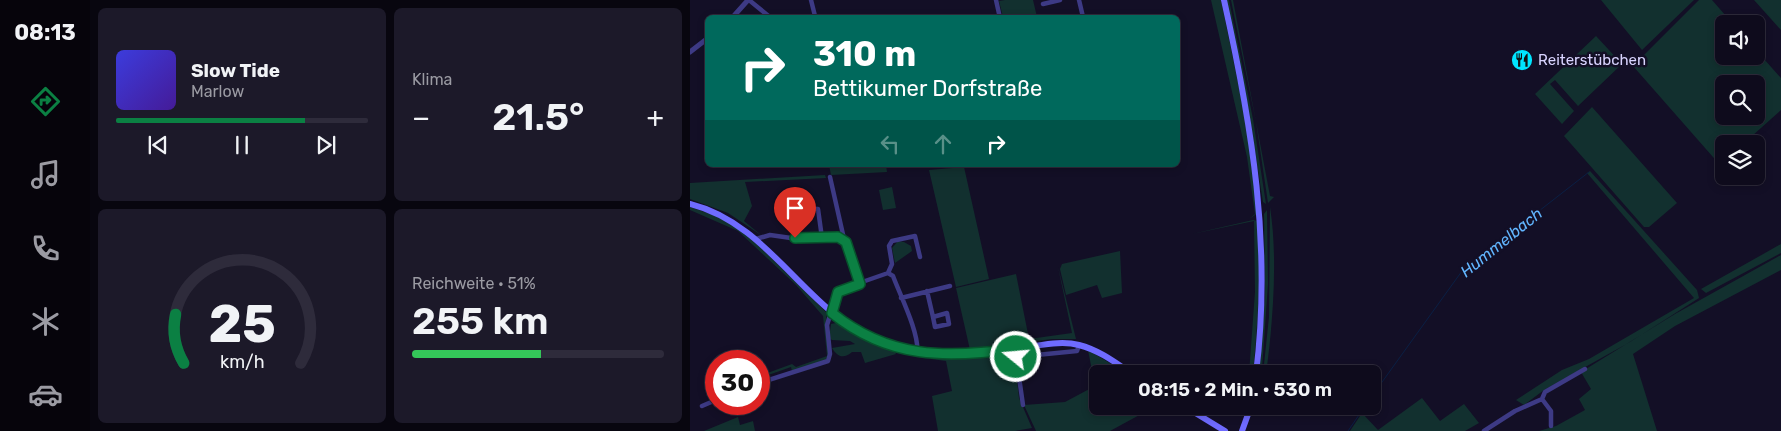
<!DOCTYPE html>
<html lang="de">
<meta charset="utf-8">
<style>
:root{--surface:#0e0b1c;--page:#1c1929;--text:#f1f3f6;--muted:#9b9ba3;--line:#2e2b3b;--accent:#0b8043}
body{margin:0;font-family:Rubik,sans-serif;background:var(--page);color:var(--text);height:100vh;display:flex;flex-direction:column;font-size:19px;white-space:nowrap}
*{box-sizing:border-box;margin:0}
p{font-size:16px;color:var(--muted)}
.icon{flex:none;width:28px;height:28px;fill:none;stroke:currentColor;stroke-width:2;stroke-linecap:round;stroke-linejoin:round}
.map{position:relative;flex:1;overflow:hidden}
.details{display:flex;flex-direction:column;gap:8px;padding:8px;background:#08060f;width:600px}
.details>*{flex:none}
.top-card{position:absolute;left:15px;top:15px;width:475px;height:152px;border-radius:8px;box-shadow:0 2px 8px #0003,0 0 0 1px var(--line);background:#00695c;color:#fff;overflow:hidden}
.controls{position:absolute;left:1025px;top:15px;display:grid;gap:10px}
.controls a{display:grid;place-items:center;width:50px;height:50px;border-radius:8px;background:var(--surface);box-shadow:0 2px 8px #0003,0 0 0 1px var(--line);font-size:25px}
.speed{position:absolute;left:15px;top:350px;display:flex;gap:10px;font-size:25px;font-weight:700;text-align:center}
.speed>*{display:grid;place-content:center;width:65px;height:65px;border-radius:50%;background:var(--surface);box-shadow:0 2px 8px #0003,0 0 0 1px var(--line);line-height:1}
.speed .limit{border:8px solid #d22;background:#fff;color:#111}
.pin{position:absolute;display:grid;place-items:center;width:42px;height:42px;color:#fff;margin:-51px -21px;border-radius:50% 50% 50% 0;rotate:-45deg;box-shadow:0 0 5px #0007}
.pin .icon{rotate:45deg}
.me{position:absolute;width:55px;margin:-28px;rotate:287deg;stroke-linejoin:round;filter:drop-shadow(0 0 4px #0008)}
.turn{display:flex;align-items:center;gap:18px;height:105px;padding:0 25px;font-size:22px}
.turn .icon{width:65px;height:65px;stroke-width:2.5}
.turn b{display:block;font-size:35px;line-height:42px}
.lanes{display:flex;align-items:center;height:48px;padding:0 25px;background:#0003;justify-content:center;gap:25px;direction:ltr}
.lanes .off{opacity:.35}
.big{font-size:38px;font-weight:600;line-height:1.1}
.details .widget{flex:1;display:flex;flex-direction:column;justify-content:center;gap:8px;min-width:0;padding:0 18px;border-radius:8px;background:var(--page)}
.details .dial{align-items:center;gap:0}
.dial svg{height:130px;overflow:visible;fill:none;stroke:var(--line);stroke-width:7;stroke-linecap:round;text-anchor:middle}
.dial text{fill:var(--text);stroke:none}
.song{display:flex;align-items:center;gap:15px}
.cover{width:60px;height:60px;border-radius:8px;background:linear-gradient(135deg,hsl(240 70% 55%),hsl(260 70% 35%))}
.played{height:5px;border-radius:2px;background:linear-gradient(90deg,var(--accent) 75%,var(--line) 75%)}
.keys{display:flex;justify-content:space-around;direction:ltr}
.heat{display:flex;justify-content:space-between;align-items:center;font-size:28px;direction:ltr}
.charge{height:8px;border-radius:4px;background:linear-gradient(90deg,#34c759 51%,var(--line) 0)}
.details .tiles{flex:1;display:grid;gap:8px;grid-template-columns:repeat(2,1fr)}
.trip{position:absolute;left:399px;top:365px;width:292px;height:50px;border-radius:8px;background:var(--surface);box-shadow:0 2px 8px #0003,0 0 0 1px var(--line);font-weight:600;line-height:50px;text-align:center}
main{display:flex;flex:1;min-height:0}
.menu{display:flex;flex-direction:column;width:90px;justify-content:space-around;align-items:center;background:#06040b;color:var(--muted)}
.menu .icon{width:35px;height:35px}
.menu .current{color:var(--accent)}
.menu b{font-size:22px;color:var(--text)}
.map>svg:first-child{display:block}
</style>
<main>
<nav class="menu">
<b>08:13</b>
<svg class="icon current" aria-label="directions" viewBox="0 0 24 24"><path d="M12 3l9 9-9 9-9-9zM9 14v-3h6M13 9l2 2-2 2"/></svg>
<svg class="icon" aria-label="music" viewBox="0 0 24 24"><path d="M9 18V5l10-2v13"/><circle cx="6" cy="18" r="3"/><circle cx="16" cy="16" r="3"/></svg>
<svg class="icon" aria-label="phone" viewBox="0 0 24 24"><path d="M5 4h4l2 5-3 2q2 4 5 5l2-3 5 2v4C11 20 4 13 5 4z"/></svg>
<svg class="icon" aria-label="climate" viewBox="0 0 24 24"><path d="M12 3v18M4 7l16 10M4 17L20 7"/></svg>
<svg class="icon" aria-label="car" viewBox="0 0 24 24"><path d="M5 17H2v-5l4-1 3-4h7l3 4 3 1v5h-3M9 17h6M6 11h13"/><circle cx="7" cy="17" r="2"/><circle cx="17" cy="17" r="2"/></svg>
</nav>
<section class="details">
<div class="tiles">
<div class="widget">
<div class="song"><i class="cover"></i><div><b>Slow Tide</b><p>Marlow</p></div></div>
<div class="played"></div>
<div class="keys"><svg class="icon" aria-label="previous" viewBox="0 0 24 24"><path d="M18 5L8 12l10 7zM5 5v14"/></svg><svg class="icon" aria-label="pause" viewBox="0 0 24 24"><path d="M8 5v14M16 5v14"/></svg><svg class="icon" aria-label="next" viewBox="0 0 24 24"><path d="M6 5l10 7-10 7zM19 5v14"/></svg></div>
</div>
<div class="widget"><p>Klima</p>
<div class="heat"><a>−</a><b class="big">21.5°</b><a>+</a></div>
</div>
<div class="widget dial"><svg viewBox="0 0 100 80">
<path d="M14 69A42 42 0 1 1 86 69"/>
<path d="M14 69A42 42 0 0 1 9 39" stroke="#0b8043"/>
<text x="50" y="56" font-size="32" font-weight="700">25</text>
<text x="50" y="72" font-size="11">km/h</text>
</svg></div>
<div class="widget"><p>Reichweite · 51%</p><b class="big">255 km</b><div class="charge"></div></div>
</div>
</section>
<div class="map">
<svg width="1091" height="431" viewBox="0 0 1091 431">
<rect width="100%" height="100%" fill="#130f26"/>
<path fill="#12302f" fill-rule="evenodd" d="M315 0H343L347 17H313L309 1Z
M521 0H531L555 117 568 213 559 219 565 214 557 157Z
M536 0H539L563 119 576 204 573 202 559 112Z
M541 0H543L580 196 584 197 578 203 566 122Z
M911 0H1004L952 50Z
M1009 0H1022L1043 24H1034V56H1066V50L1091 78V110L1053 144H1034V161L1030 165 943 66ZM1034 84H1066V116H1034Z
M1064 0H1091V30Z
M906 36 932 64 888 106 865 80 860 84 884 111 872 124 845 94Z
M902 107 987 203 959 227H954L874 136Z
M139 165H196L197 172 141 175Z
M274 167 299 279 266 287 239 170Z
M900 171 1007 290 1009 298 940 342 854 390 834 405 826 400 872 370 899 359 1004 298 897 173Z
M135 175 136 178 55 182 62 206 54 221 71 235 38 213 0 199V183Z
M202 187 206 208 193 210 189 190Z
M0 207 26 216 55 232 136 312 139 357 135 361 102 371 101 367 70 378 69 382V376L102 364 106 367 137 356 133 316 106 285 48 231 0 210Z
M580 207C588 258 583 322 576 374H573L579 317Z
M577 210 578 284 572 369 571 374H569L575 297 574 214Z
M563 220 568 221C571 272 568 323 563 374H559L565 292 564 221 502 234Z
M208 241 214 242 221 246 222 251 205 263 202 248Z
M1091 244V253L1016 293 1011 289Z
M430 251 432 293 412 298 407 285 376 295 370 269 372 264Z
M1091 255V270L985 326 943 354 967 431H849L866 426 895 410 889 399 901 389 891 372 985 314Z
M368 267 386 339H362L280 350 266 288 326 274 339 339 382 333Z
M146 323C163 335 184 346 205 352L206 354 175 363 171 352H162C153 360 147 356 142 348L165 344 160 341 142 340 139 338 141 324Z
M398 350 438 374H408V406H466L420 431H346L334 405 375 402 405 386Z
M322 352 324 354 329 398 342 428 325 431H248L242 396 262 391 256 361 241 359V357L267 359Z
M732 398 750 421 774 404 789 423 775 431H660L672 413 688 430Z
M48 417 50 425 63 421 65 431H14Z"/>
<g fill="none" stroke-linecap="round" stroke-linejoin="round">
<path stroke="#0a1f44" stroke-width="1" d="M682 396 772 271 899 172
M673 409 675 406
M658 431 671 412"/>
<path stroke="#3d3a85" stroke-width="4.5" d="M59 0 81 18
M121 0 125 16
M306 0 310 18
M389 0 393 17
M353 4 370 0
M140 177 154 239
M92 197 93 207 128 209 132 238
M66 239 80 235 108 239 151 238 159 246 170 284
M198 273 203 276C210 295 230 334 227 353
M198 273 202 264 199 246 202 241 225 236 230 257
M237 291 243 317 257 313 259 324 245 327 243 317
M211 298 260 286
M325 349 333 405
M326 357 387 351 389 345
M69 383 138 361 140 354 137 325 147 293 155 288 198 273
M852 399 861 411V426
M12 406 26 400
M794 431 825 411 852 399 855 392 895 369"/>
<path stroke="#3d3a85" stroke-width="5" d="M42 18 58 0
M0 52 18 38"/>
<path stroke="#6f6bff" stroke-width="6" d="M534 0C562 126 582 245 566 374
M0 204C84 225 117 318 198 345 242 360 284 354 329 348 349 346 370 340 389 345 409 350 426 363 442 374
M494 406 535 431
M552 431 561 406"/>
</g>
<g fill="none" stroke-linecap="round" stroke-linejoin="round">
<g stroke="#07532c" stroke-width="12">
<path id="route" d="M105 238 148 237 156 242 170 284 148 292 142 313C199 359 256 358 325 349L326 357"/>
</g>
<use href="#route" stroke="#0b8043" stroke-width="9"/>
</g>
<defs>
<g id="restaurant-disc" transform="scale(1.125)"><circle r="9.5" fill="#00e5ff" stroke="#130f26"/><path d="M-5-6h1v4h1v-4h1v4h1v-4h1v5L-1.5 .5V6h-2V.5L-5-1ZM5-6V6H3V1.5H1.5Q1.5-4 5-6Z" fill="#111"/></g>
</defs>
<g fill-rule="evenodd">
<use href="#restaurant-disc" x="832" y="60"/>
</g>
<g text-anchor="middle" stroke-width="5" stroke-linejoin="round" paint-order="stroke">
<g font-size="15" fill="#d9d4ff" stroke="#130f26" text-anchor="start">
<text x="848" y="65">Reiterstübchen</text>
</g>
<g font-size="16" font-style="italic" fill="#62b6ff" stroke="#130f26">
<text transform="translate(811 242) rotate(-39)" y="6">Hummelbach</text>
</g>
</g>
</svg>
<div class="controls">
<a><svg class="icon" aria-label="sound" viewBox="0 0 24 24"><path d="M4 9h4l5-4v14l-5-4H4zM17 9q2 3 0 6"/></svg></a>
<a><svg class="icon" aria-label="search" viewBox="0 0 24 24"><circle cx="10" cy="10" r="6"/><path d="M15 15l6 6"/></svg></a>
<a><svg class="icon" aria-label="layers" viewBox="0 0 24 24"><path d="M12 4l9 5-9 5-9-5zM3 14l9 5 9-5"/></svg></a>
</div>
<div class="speed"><div class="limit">30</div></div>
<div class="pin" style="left:105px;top:238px;background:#d93025"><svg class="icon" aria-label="arrive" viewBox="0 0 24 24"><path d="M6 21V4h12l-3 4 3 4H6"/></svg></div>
<svg class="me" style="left:326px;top:357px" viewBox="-20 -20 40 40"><circle r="17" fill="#0b8043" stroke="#fff" stroke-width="3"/><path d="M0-11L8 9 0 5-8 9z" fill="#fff"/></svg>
<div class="trip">08:15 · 2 Min. · 530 m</div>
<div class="top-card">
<div class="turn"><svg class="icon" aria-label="right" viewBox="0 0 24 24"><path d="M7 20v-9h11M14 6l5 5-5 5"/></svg><div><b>310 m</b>Bettikumer Dorfstraße</div></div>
<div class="lanes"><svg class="icon off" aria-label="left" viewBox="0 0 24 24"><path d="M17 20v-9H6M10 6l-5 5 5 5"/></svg><svg class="icon off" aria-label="ahead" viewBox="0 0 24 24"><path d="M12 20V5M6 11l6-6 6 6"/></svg><svg class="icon" aria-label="right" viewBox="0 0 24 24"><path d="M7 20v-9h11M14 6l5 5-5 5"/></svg></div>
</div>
</div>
</main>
